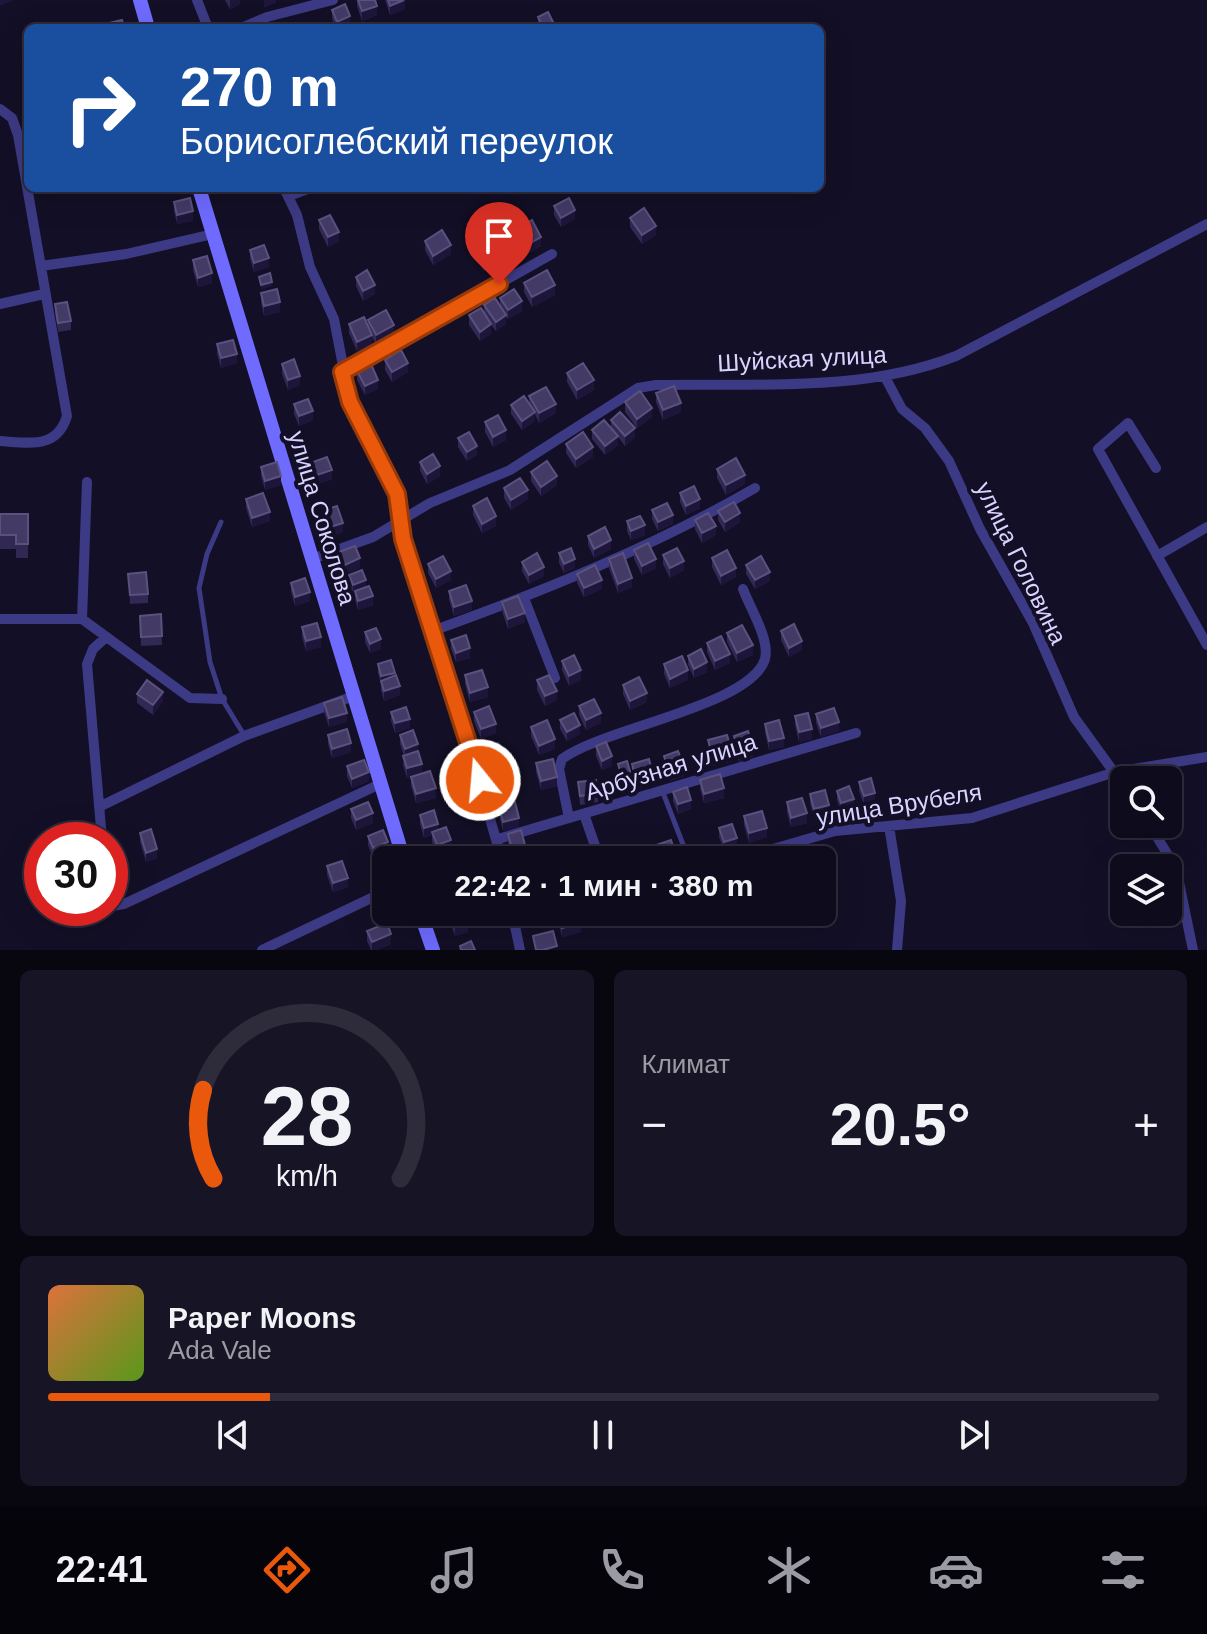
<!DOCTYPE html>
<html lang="ru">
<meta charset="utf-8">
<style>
:root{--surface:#0e0b1c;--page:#171425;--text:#f1f3f6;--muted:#9b9ba3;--line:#2e2b3b;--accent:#ea580c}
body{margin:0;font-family:Helvetica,sans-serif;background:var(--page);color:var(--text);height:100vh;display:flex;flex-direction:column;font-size:30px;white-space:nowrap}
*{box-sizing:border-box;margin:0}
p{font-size:26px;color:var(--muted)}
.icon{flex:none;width:44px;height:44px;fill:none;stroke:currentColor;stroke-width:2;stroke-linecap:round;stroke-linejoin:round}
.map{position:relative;height:950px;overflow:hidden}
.side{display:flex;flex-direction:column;gap:20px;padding:20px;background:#08060f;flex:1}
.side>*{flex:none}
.top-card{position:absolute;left:24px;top:24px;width:800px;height:168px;border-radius:12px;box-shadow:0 8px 32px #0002,0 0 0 2px var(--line);background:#1a4fa0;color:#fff;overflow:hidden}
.fabs{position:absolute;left:1110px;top:766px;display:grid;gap:16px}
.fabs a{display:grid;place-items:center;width:72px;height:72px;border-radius:12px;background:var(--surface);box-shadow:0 8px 32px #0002,0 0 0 2px var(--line);font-size:40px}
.speed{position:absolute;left:24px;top:822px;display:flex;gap:16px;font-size:40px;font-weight:700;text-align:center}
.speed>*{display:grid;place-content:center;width:104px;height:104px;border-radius:50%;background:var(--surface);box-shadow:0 8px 32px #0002,0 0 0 2px var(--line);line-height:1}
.speed .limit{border:12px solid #d22;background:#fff;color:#111}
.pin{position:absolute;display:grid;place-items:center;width:68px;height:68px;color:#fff;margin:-82px -34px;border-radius:50% 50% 50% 0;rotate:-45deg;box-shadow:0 0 8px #0007}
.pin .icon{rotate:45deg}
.me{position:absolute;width:88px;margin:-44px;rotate:343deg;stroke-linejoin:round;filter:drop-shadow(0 0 6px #0008)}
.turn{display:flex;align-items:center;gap:28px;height:168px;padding:0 24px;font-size:36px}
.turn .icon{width:104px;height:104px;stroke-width:2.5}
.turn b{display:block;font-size:56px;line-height:68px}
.big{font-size:60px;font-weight:700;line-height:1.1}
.side .widget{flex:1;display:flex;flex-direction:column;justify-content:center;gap:12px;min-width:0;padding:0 28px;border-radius:12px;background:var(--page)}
.side .dial{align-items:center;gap:0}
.dial svg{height:208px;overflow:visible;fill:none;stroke:var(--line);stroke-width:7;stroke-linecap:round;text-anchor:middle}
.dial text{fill:var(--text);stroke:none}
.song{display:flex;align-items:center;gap:24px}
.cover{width:96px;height:96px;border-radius:12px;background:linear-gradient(135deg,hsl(20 70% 55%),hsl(90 70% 35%))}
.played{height:8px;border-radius:4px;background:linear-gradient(90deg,var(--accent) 20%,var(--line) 20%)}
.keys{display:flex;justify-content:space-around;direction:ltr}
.heat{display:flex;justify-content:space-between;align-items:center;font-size:44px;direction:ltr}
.side .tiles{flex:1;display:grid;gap:20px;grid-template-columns:1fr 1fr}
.widget:last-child{grid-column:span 2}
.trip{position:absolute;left:372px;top:846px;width:464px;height:80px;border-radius:12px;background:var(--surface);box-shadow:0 8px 32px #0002,0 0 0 2px var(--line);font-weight:700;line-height:80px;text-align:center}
.menu{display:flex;height:128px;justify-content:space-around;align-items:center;background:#06040b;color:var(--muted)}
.menu .icon{width:56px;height:56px}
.menu .current{color:var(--accent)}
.menu b{font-size:36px;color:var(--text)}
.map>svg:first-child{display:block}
</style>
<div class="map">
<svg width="1207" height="950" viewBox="0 0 1207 950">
<rect width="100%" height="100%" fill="#130f26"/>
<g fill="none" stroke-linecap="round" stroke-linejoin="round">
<path stroke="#3d3a85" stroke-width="5" d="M221 522 207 554 199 588 210 662 222 699 244 735
M662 790 689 860"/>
<path stroke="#3d3a85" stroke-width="10" d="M197 0 208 28
M241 28 267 17 333 0
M0 109 12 118 18 135 67 416C57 449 30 443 0 441
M284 188 297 215 310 267 334 319 350 402 397 494 403 539 435 630 502 860
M289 196 310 188
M41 266 126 254 213 234
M0 304 44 294
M342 372 552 254
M885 377 902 409 925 428 949 461 980 529 1033 623 1074 717 1124 786
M1156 468 1128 423 1098 449 1207 645
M1157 556 1207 527
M312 559 373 537 430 503 510 470 638 388 656 385C755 383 862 393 956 356L1207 224
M524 598 555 678
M0 619H82L190 698 222 699
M82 619 87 482
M435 630C546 590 653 547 755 488
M99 807 244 736 354 696
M584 814 600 860
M569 818 559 769 562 759C603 728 751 706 765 659 770 639 750 608 743 589
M1149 824 1176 868 1193 950
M889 826 901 901 897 950
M498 839 856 733
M102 840 87 664 93 649 105 638
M735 860 835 831 972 818 1115 772 1207 757
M110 902 112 906 124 904 380 784
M512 912 520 950
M262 950 386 891"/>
<path stroke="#6f6bff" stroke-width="14" d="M140 0 148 28
M199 188 404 860
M420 912 433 950"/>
</g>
<path fill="#312854" d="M225 0H240V4L230 9Z
M357 0H375L377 15 362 21 357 6Z
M385 0H405V9L390 15Z
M332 10 350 26 344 28H336L332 19Z
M538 17 556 28H538Z
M174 202 193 221 177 224 174 211Z
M554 206 575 219 561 227 554 215Z
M630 218 656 235 642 244 630 227Z
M319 220 339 241 328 247 319 229Z
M516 230 541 246 525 255 516 239Z
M425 241 451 254 433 265 425 250Z
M476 248 500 262 484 271 476 258Z
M250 250 269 267 254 272 250 259Z
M193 260 212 283 198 287 193 270Z
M356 277 375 294 363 301 356 286Z
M524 283 555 295 532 307 524 292Z
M261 293 280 312 264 316 261 303Z
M500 298 522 311 508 319 506 317V324L496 331 491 325V334L480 341 469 325V315L484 313V305L500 306Z
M55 304 71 321V330L58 332 55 313Z
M368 320 394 334 376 344 372 337V345L357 351 349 333V324L368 326Z
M217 344 237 363 221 368 217 354Z
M385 360 408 372 392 382 385 370Z
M282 364 300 385 288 390 282 374Z
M357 371 378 389 365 395 357 380Z
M567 373 594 390 577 400 567 382Z
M656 393 681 412 663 420 656 402Z
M529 396 556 413 539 423 535 414V421L522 430 511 414V405L529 404Z
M625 402 652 417 637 428 625 412Z
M294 404 313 420 299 426 294 414Z
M611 420 635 437 625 446 618 437V445L605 455 592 439V430L611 428Z
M485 422 506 440 493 447 485 432Z
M458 438 477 455 467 461 458 447Z
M566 444 593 457 576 468 566 453Z
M420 462 440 476 427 484 420 471Z
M310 463 332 479 314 485 310 472Z
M261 467 281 485 265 490 261 476Z
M717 469 745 484 726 495 717 478Z
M531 472 557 485 541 496 531 481Z
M504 488 528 499 511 510 504 498Z
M680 493 700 508 686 515 680 502Z
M246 499 270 521 252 527 246 508Z
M473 506 496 526 482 533 473 515Z
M325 510 343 532 330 537 325 519Z
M652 510 673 524 658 531 652 519Z
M718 511 740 522 725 532 718 520Z
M0 514H28V558H16V549H0Z
M695 520 716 535 702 543 695 529Z
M627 521 645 535 631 540 627 531Z
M588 536 611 549 594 558 588 545Z
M634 550 656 568 642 575 634 559Z
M339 552 360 568 345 574 339 561Z
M559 553 575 568 564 573 559 563Z
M663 555 684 570 670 578 663 564Z
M712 558 736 577 721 585 712 567Z
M609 559 632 587 618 593 609 568Z
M522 562 544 576 529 584 522 571Z
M428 564 451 580 436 588 428 573Z
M746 565 770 581 755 589 746 574Z
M128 574 148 594V603L130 604Z
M577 574 602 589 584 597 577 583Z
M349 575 366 587 373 605 358 610 355 600V594H353L349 584Z
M291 583 310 601 295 606 291 592Z
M449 591 472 610 454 616 449 600Z
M502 602 525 622 508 629 502 611Z
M161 614 162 645 141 646 140 616Z
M302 627 321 647 306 651 302 637Z
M781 631 802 650 789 657 781 640Z
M365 632 381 649 370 653 365 642Z
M727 633 753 655 737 662 727 642Z
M451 640 470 658 456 662 451 649Z
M707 643 730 663 715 670 707 652Z
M688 656 707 672 694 678 688 665Z
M562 661 581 680 569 686 562 670Z
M378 664 395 676 400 695 384 701 381 690V684L378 673Z
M664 664 688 680 670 688 664 674Z
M465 675 488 697 470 702 465 684Z
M537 680 557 700 545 706 537 690Z
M623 685 647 702 630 710 623 694Z
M137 694 163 701 153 715 137 703Z
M324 703 347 722 329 727 324 712Z
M579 706 601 723 586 730 579 715Z
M391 712 410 728 395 733 391 721Z
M474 712 496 733 481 739 474 721Z
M816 714 839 731 821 737 816 723Z
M795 716 812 739 799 742 795 725Z
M560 720 580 734 567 741 560 729Z
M765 724 784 747 769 750 765 733Z
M531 727 555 749 539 755 531 736Z
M328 735 351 752 332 758 328 744Z
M400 735 418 752 422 773 407 778 403 765 404 756 400 744Z
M734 736 753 757 739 762 734 745Z
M708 740 732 761 713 766 708 749Z
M596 746 612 766 602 770 596 756Z
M486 749 505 768 493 773 486 758Z
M664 756 684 776 669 781 664 765Z
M536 763 557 786 541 790 536 772Z
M618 764 632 787 623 790 618 773Z
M632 764 653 784 636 789 632 774Z
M347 766 369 781 352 788 347 776Z
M492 775 511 797 496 800 492 785Z
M411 777 436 798 416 803 411 786Z
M700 780 724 798 704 803 700 789Z
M578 782 598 793V802L580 805Z
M859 782 875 802 864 805 859 791Z
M837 791 854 808 841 812 837 800Z
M673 792 691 809 678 814 673 801Z
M810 794 829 814 814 818 810 803Z
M787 802 807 823 791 827 787 812Z
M499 806 519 827 503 831 499 815Z
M351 809 373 823 356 830 351 818Z
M420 815 438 830 451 849 437 855 432 842V835L424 838 420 824Z
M744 816 767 837 749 843 744 825Z
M719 828 737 847 724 851 719 837Z
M140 833 157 858 146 862 140 842Z
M508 834 525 854 512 858 508 843Z
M368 836 388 851 373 858 368 845Z
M656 845 676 860H658L656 854Z
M327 866 348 887 333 892 327 875Z
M389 912H411L412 921 393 928 389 916Z
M550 912H579L581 932 562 937 558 920V913L551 914Z
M450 913 468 932 455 936 450 922Z
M367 931 391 944 376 950H371L367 941Z"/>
<path fill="#1d163a" d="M0 0H14L0 6Z
M230 0H240V4L230 9Z
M264 0H276V3L264 8Z
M405 0V9L390 15V6Z
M377 6V15L362 21V11Z
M350 16V26L344 28H337V22Z
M575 210V219L561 227V218Z
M193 211V221L177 224V215Z
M656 226V235L642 244V235Z
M339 232V241L328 247V237Z
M541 237V246L525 255V246Z
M451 245V254L433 265V256Z
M500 252V262L484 271V262Z
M269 258V267L254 272V263Z
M212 273V283L198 287V278Z
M272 282V286L261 290V285Z
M375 285V294L363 301V291Z
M555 285V295L532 307V297Z
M522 301V311L508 319V310Z
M280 302V312L264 316V306Z
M506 315V324L496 331V322Z
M491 324V334L480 341V332Z
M394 325V334L376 344V335Z
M372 335V345L357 351V342Z
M237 354V363L221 368V358Z
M408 363V372L392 382V372Z
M300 376V385L288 390V380Z
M378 380V389L365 395V386Z
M594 380V390L577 400V390Z
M681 403V412L663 420V410Z
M556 404V413L539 423V413Z
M652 408V417L637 428V419Z
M313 411V420L299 426V416Z
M535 412V421L522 430V421Z
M635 428V437L625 446V436Z
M506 430V440L493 447V437Z
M618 436V445L605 455V446Z
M477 446V455L467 461V452Z
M593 447V457L576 468V459Z
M440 466V476L427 484V474Z
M332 470V479L314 485V476Z
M745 475V484L726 495V485Z
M281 476V485L265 490V481Z
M557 476V485L541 496V487Z
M528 490V499L511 510V500Z
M700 499V508L686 515V506Z
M270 512V521L252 527V518Z
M740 513V522L725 532V522Z
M673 515V524L658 531V522Z
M496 516V526L482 533V524Z
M343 523V532L330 537V527Z
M645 525V535L631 540V531Z
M716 526V535L702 543V533Z
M611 540V549L594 558V549Z
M360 558V568L345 574V565Z
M575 559V568L564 573V564Z
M656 559V568L642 575V566Z
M684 561V570L670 578V568Z
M544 567V576L529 584V575Z
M736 568V577L721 585V576Z
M451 571V580L436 588V579Z
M770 572V581L755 589V580Z
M632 578V587L618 593V584Z
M366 580V589L355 591V594H353V585Z
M602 580V589L584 597V588Z
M310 592V601L295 606V597Z
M373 596V605L358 610V601Z
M472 601V610L454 616V607Z
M525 613V622L508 629V619Z
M321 637V647L306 651V641Z
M381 639V649L370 653V644Z
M802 641V650L789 657V648Z
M753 645V655L737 662V653Z
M470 648V658L456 662V653Z
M730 654V663L715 670V661Z
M707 662V672L694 678V669Z
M581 670V680L569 686V676Z
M688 670V680L670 688V679Z
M395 673V682H381V676Z
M400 686V695L384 701V691Z
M488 687V697L470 702V693Z
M557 691V700L545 706V696Z
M163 692V701L153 715V705Z
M647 693V702L630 710V701Z
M347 713V722L329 727V718Z
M601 713V723L586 730V720Z
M410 719V728L395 733V723Z
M839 722V731L821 737V728Z
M496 724V733L481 739V729Z
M580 725V734L567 741V732Z
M812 729V739L799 742V732Z
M784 738V747L769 750V741Z
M555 739V749L539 755V746Z
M351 743V752L332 758V749Z
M418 744V753L405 758V749Z
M753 748V757L739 762V752Z
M732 752V761L713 766V757Z
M612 756V766L602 770V761Z
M505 758V768L493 773V764Z
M422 764V773L407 778V768Z
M684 767V776L669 781V772Z
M369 772V781L352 788V779Z
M653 775V784L636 789V780Z
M557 777V786L541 790V781Z
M632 778V787L623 790V781Z
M511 787V797L496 800V791Z
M436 788V798L416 803V794Z
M724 788V798L704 803V794Z
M875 793V802L864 805V796Z
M854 799V808L841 812V803Z
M691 800V809L678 814V804Z
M829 805V814L814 818V809Z
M373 813V823L356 830V820Z
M807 813V823L791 827V818Z
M519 818V827L503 831V822Z
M438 824V833L432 832V835L424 838V828Z
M767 828V837L749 843V833Z
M737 838V847L724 851V842Z
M451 840V849L437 855V845Z
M388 842V851L373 858V848Z
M525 845V854L512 858V849Z
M157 849V858L146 862V853Z
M676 855V860H662Z
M348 878V887L333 892V883Z
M412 912V921L393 928V918Z
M627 912H642L627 916Z
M468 923V932L455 936V927Z
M581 923V932L562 937V928Z
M391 934V944L376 950H372V942Z"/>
<path fill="#433a66" stroke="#5a527e" stroke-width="2" d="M358 0H375L377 6 362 11Z
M388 0H404L390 6Z
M345 4 350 16 337 22 332 10Z
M548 12 556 28H543L538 17Z
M122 20 124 28H106L105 24Z
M190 198 193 211 177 215 174 202Z
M569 198 575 210 561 218 554 206Z
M644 208 656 226 642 235 630 218Z
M330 215 339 232 328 237 319 220Z
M532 220 541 237 525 246 516 230Z
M442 230 451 245 433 256 425 241Z
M492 239 500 252 484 262 476 248Z
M264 245 269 258 254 263 250 250Z
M207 256 212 273 198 278 193 260Z
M367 270 375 285 363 291 356 277Z
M547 270 555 285 532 297 524 283Z
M270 273 272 282 261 285 259 277Z
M277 289 280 302 264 306 261 293Z
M514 289 522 301 508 310 500 298Z
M495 298 506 315 496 322 484 305Z
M67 302 71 321 58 323 55 304Z
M481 308 491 324 480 332 469 315Z
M386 310 394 325 376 335 368 320Z
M364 317 372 335 357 342 349 324Z
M233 340 237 354 221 358 217 344Z
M401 350 408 363 392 372 385 360Z
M294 359 300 376 288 380 282 364Z
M583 363 594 380 577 390 567 373Z
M371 364 378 380 365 386 357 371Z
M674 386 681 403 663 410 656 393Z
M546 387 556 404 539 413 529 396Z
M640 391 652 408 637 419 625 402Z
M524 396 535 412 522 421 511 405Z
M308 399 313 411 299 416 294 404Z
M620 412 635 428 625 436 611 420Z
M498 415 506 430 493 437 485 422Z
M604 420 618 436 605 446 592 430Z
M469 432 477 446 467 452 458 438Z
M583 432 593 447 576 459 566 444Z
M433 454 440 466 427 474 420 462Z
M327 457 332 470 314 476 310 463Z
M736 458 745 475 726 485 717 469Z
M547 461 557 476 541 487 531 472Z
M277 462 281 476 265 481 261 467Z
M520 478 528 490 511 500 504 488Z
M694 486 700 499 686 506 680 493Z
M263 493 270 512 252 518 246 499Z
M487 498 496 516 482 524 473 506Z
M734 502 740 513 725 522 718 511Z
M667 503 673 515 658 522 652 510Z
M337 506 343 523 330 527 325 510Z
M708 513 716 526 702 533 695 520Z
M0 514H28V544H16V535H0Z
M640 516 645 525 631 531 627 521Z
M605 527 611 540 594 549 588 536Z
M648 543 656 559 642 566 634 550Z
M355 546 360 558 345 565 339 552Z
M571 548 575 559 564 564 559 553Z
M677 548 684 561 670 568 663 555Z
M727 550 736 568 721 576 712 558Z
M537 553 544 567 529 575 522 562Z
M623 553 632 578 618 584 609 559Z
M443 556 451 571 436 579 428 564Z
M761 556 770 572 755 580 746 565Z
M595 565 602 580 584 588 577 574Z
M362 570 366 580 353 585 349 575Z
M146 572 148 594 130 595 128 574Z
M305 578 310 592 295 597 291 583Z
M466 585 472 601 454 607 449 591Z
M369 586 373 596 358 601 355 591Z
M518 596 525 613 508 619 502 602Z
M161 614 162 636 141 637 140 616Z
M317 623 321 637 306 641 302 627Z
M794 624 802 641 789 648 781 631Z
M742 625 753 645 737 653 727 633Z
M376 628 381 639 370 644 365 632Z
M466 635 470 648 456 653 451 640Z
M721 636 730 654 715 661 707 643Z
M701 649 707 662 694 669 688 656Z
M574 655 581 670 569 676 562 661Z
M682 656 688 670 670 679 664 664Z
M391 660 395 673 381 676 378 664Z
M482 670 488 687 470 693 465 675Z
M396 675 400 686 384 691 381 681Z
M549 675 557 691 545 696 537 680Z
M639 677 647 693 630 701 623 685Z
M147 680 163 692 153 705 137 694Z
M342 697 347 713 329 718 324 703Z
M594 699 601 713 586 720 579 706Z
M489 706 496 724 481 729 474 712Z
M406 707 410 719 395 723 391 712Z
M834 708 839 722 821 728 816 714Z
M574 713 580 725 567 732 560 720Z
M808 713 812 729 799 732 795 716Z
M547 720 555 739 539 746 531 727Z
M779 720 784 738 769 741 765 724Z
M347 729 351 743 332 749 328 735Z
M413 730 418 744 405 749 400 735Z
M748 731 753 748 739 752 734 736Z
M727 735 732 752 713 757 708 740Z
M606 742 612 756 602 761 596 746Z
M498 743 505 758 493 764 486 749Z
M418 751 422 764 407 768 403 756Z
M678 751 684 767 669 772 664 756Z
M553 759 557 777 541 781 536 763Z
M649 759 653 775 636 780 632 764Z
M364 760 369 772 352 779 347 766Z
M627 761 632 778 623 781 618 764Z
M430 771 436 788 416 794 411 777Z
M507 772 511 787 496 791 492 775Z
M720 774 724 788 704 794 700 780Z
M871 778 875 793 864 796 859 782Z
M596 780 598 793 580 796 578 782Z
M849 786 854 799 841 803 837 791Z
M687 787 691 800 678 804 673 792Z
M825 790 829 805 814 809 810 794Z
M802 798 807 813 791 818 787 802Z
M368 802 373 813 356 820 351 809Z
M515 802 519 818 503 822 499 806Z
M434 810 438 824 424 828 420 815Z
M762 811 767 828 749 833 744 816Z
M732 824 737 838 724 842 719 828Z
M446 827 451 840 437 845 432 832Z
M151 829 157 849 146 853 140 833Z
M383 830 388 842 373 848 368 836Z
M521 830 525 845 512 849 508 834Z
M671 840 676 855 662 860 656 845Z
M821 852 823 867H822V860H808L807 854Z
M792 855 793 860H782V856Z
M342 861 348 878 333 883 327 866Z
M391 912H411L393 918Z
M452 912H464L468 923 455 927 450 913Z
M559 912H579L581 923 562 928Z
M387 923 391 934 372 942 367 931Z
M553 931 557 946 543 950H536L533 936Z
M471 941 475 950H461L460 946Z"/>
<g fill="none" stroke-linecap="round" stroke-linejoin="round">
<g stroke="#983908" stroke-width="20">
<path id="route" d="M480 780 403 539 397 494 350 402 342 372 499 284"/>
</g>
<use href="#route" stroke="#ea580c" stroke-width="14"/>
</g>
<g text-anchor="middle" stroke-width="8" stroke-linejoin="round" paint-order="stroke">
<g font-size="24" fill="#d9d4ff" stroke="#130f26">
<text transform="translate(802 359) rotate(-3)" y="8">Шуйская улица</text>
<text transform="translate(322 518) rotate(73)" y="8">улица Соколова</text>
<text transform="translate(1021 563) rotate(64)" y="8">улица Головина</text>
<text transform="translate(671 767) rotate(-17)" y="8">Арбузная улица</text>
<text transform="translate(899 805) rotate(-9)" y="8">улица Врубеля</text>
</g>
</g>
</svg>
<div class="fabs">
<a><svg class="icon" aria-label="search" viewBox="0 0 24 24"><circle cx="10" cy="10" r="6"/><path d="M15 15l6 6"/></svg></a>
<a><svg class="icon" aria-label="layers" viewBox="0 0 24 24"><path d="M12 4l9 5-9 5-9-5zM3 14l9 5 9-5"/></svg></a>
</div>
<div class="speed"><div class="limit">30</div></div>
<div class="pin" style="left:499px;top:284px;background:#d93025"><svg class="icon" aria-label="arrive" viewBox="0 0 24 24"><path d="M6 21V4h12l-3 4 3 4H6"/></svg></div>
<svg class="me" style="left:480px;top:780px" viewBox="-20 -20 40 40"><circle r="17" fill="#ea580c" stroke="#fff" stroke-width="3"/><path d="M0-11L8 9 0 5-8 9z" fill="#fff"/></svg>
<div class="trip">22:42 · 1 мин · 380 m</div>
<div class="top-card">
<div class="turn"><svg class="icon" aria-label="right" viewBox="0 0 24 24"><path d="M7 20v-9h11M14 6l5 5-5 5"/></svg><div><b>270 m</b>Борисоглебский переулок</div></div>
</div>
</div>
<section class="side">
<div class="tiles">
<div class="widget dial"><svg viewBox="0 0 100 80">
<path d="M14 69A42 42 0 1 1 86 69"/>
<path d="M14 69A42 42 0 0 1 10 35" stroke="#ea580c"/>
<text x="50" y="56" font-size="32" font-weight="700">28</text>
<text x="50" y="72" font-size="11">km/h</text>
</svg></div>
<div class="widget"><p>Климат</p>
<div class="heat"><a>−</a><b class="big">20.5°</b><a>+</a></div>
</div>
<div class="widget">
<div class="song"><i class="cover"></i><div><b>Paper Moons</b><p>Ada Vale</p></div></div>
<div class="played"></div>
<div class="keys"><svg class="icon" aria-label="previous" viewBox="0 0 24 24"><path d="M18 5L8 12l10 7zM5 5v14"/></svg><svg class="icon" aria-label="pause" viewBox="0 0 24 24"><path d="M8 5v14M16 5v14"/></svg><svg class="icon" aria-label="next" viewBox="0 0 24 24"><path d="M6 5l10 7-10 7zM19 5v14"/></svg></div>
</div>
</div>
</section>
<nav class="menu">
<b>22:41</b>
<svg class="icon current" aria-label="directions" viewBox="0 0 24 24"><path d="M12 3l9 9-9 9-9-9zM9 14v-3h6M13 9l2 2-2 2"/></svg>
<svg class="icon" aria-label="music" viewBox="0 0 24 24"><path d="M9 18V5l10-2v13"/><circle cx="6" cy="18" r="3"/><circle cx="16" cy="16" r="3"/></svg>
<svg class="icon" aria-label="phone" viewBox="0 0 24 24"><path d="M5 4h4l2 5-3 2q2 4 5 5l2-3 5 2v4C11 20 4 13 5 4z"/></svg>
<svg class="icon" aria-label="climate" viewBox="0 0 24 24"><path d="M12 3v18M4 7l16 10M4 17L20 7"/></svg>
<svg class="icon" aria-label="car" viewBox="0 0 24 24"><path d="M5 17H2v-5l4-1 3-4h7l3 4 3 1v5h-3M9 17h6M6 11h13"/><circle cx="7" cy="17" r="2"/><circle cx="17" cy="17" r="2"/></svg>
<svg class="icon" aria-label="filters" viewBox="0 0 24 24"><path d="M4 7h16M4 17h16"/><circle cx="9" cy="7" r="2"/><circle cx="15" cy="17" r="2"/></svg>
</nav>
